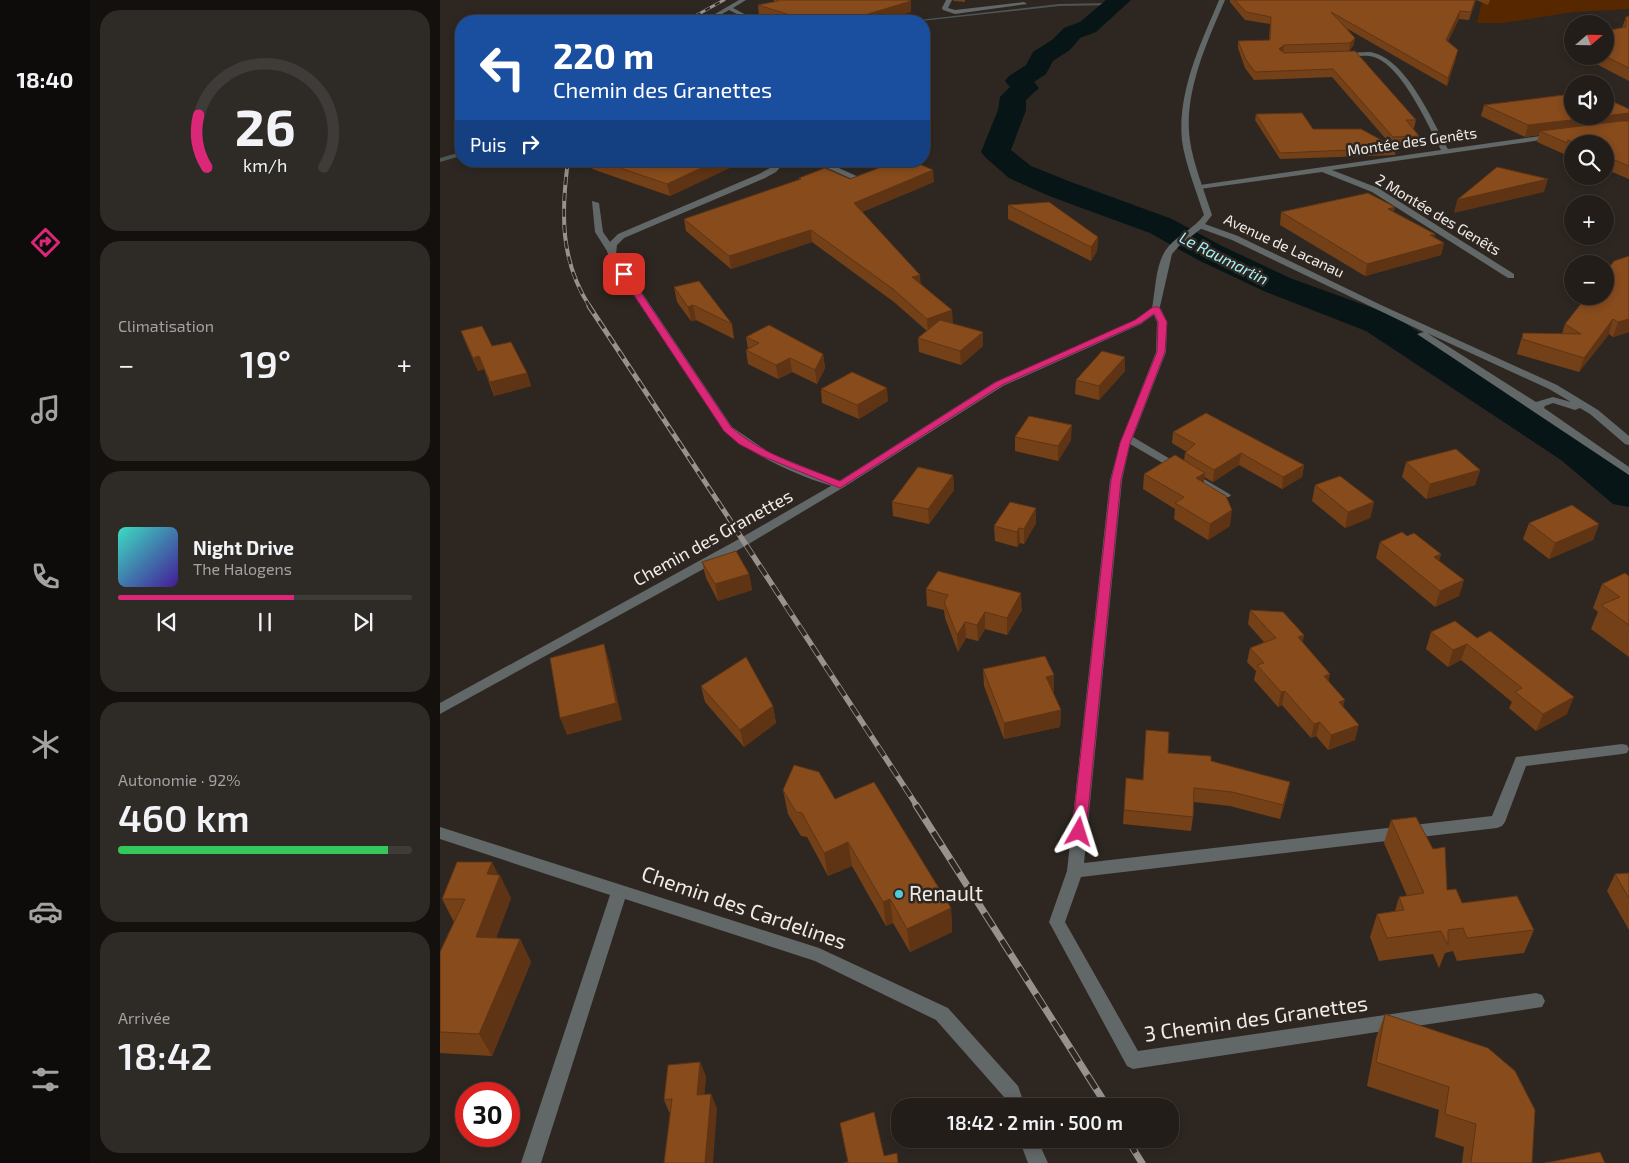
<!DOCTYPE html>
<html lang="fr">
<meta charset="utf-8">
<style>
:root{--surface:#221d19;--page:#2e2a26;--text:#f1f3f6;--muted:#a2a2a2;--line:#3f3b38;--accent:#db2777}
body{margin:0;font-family:"Exo 2",sans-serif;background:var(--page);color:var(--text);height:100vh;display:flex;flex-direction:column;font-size:19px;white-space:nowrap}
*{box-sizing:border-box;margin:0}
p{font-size:16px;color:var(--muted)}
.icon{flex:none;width:28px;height:28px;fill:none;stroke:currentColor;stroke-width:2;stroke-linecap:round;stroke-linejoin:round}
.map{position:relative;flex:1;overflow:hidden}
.sheet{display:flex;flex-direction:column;gap:10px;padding:10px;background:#13100e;width:350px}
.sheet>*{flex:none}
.hud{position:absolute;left:15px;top:15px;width:475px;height:152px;border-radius:20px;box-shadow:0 2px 8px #0003,0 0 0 1px var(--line);background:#1a4fa0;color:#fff;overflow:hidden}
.needle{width:32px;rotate:70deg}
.buttons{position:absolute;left:1124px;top:15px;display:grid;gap:10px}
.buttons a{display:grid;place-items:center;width:50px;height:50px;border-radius:50%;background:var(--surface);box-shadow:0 2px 8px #0003,0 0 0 1px var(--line);font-size:25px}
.speed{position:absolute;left:15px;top:1082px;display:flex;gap:10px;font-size:25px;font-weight:700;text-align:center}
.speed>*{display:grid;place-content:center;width:65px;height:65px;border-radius:50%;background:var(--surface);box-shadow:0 2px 8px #0003,0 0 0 1px var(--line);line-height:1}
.speed .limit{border:8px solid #d22;background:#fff;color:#111}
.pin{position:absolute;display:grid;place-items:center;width:42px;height:42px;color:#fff;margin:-21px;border-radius:10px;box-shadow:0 2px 8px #0006}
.me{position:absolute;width:55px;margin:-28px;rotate:6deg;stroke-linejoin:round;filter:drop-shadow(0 0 4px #0008)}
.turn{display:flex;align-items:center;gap:18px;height:105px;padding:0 15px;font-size:22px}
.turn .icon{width:65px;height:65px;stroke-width:2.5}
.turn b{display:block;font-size:35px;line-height:42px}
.then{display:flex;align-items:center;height:48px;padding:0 15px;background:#0003;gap:10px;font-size:19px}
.big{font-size:38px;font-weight:600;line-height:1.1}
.sheet .tile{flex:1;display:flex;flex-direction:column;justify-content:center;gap:8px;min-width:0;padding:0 18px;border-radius:20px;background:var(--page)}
.sheet .dial{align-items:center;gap:0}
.dial svg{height:130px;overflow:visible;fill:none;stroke:var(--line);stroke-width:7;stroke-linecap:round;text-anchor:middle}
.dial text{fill:var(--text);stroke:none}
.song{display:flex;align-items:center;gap:15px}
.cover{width:60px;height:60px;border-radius:8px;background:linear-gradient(135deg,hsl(170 70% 55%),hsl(260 70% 35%))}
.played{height:5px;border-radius:2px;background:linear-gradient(90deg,var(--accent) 60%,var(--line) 60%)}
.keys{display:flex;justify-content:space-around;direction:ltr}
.heat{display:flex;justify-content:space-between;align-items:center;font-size:28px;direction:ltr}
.charge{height:8px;border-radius:4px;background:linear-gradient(90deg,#34c759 92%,var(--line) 0)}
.trip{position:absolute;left:451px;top:1098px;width:288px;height:50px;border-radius:20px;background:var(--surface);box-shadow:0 2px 8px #0003,0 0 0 1px var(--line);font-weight:600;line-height:50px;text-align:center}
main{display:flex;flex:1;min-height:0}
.tab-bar{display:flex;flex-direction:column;width:90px;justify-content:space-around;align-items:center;background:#0e0c0a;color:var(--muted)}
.tab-bar .icon{width:35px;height:35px}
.tab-bar .active{color:var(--accent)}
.tab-bar b{font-size:22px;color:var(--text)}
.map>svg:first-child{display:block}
</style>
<main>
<nav class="tab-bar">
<b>18:40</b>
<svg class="icon active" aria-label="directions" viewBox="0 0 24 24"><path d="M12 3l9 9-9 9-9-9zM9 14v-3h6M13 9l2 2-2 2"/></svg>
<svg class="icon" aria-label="music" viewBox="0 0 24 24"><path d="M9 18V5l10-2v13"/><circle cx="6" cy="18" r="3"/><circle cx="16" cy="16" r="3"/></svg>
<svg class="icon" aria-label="phone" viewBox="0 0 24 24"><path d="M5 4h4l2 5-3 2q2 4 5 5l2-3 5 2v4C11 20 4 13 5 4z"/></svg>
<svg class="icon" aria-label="climate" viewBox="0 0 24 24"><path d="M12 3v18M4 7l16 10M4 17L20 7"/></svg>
<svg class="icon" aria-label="car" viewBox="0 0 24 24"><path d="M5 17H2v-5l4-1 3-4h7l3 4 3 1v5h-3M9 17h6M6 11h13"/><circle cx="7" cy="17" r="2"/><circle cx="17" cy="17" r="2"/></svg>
<svg class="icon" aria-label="filters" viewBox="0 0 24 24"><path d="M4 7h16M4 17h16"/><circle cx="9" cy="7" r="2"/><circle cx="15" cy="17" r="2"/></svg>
</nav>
<section class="sheet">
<div class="tile dial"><svg viewBox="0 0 100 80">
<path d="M14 69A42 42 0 1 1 86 69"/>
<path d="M14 69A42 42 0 0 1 9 37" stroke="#db2777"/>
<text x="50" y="56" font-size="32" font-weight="700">26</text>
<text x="50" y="72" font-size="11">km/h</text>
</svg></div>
<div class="tile"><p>Climatisation</p>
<div class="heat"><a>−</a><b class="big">19°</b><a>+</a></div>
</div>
<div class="tile">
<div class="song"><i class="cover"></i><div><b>Night Drive</b><p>The Halogens</p></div></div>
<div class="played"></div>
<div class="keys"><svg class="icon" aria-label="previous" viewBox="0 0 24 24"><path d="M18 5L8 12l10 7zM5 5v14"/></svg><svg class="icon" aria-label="pause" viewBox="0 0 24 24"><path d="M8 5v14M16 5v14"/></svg><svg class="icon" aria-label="next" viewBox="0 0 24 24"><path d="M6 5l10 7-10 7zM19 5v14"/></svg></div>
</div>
<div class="tile"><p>Autonomie · 92%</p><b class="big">460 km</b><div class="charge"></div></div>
<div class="tile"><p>Arrivée</p><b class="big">18:42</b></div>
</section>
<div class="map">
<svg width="1189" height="1163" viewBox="0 0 1189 1163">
<rect width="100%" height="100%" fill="#2e2721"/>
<path fill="#572800" d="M1042 0H1189V9L1133 12 1063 23H1037Z"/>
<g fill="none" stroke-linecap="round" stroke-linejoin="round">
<path fill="#4d5555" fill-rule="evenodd" d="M674 3 675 5 619 6 481 21H470L619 4Z
M21 152V156L0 162V158Z"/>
<path fill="#071517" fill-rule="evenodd" d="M666 0H691L656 32 640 38 630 50 613 61 606 74 594 82 599 88 586 100V110L571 150 591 166 631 182 732 219 782 246 850 278 952 315 1151 442 1189 472V507L1173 504 1121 460 926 331 826 292 758 260 710 233 609 196 569 178 546 158 541 152 558 110 560 97 570 87 565 81 569 76 586 65 593 52 612 40 624 28 640 22Z"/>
<path fill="#626768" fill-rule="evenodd" d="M299 0H306L293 8 318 21H311L289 10 270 21H263Z
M506 0H512L508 8 515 10 584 2 587 4 515 14 503 10 502 8Z
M930 52C966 58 992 120 1008 149L1115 134 1119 136 1115 138 892 170 938 188 1074 274V278H1068L932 192 882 172 760 189 756 187 760 185 1001 150C988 125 962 66 934 57 925 54 913 57 903 57L900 55 903 53Z
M337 161H346L336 172 325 178 184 238 177 245 176 254 292 427 330 453 404 483 406 485 404 487 400 488C362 479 314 456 284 431L169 258 167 251 155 232 152 201 159 203 163 232 170 242 178 234 319 174 330 168Z
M372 161H383L430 182 423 184Z
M762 223 798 236 941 305 1117 385 1158 410 1189 436V445L1185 444 1150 414 1140 408 1135 410 1113 403 1105 406 1104 408 1189 467V475L977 334 984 332 792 240 759 228 758 226ZM987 333 1109 389 1131 402 1113 397 1096 402Z
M716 306 721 309 727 322 726 352 693 437 791 495 789 497H781L690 444 682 480 644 863 1052 816 1076 757 1182 744 1187 745 1189 749 1187 753 1182 754 1086 766 1065 822 1062 826 1057 828 641 877 625 922 698 1051 1096 993 1102 995 1105 1001 1102 1007 693 1069 687 1066 609 922 627 871 670 480 680 443 716 352 717 322 711 309Z
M0 827 379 948 508 1008 578 1086 585 1106H567L564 1097 496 1020 375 961 185 899 101 1163H81L170 895 0 839Z
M579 1139H597L608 1163H588Z"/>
<path fill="#626768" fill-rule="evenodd" d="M779 0H785C767 42 743 94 750 141 753 163 765 193 772 215L762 228 739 246 732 254 719 311 701 324 563 386 404 487 307 545 0 714V703L299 539 396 483 555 382 695 320 712 308C716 288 715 263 728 247 739 234 754 229 764 215 757 193 745 163 742 141 737 92 761 43 779 0Z"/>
<g stroke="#97928d" stroke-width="3">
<path id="rail-far4" d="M246 21 284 0"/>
</g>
<g stroke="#97928d" stroke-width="4">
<path id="rail-far3" d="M128 161C121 213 120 261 150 307"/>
</g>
<g stroke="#97928d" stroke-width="5">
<path id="rail-far2" d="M149 306 294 526"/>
</g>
<g stroke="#97928d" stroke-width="5.5">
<path id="rail-far1" d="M293 525 477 806"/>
</g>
<g stroke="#97928d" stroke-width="7">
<path id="rail" d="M476 805 667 1106
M687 1139 702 1163"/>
</g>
<use href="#rail-far4" stroke="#2e2721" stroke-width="2" stroke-dasharray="5.5" stroke-linecap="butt"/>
<use href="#rail-far3" stroke="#2e2721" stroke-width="2.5" stroke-dasharray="8" stroke-linecap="butt"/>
<use href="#rail-far2" stroke="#2e2721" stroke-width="3" stroke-dasharray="9" stroke-linecap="butt"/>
<use href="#rail-far1" stroke="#2e2721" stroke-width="4" stroke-dasharray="12" stroke-linecap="butt"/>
<use href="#rail" stroke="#2e2721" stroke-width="5" stroke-dasharray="16" stroke-linecap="butt"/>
</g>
<path fill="#744018" d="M334 0H469L471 1V12L440 21H338L319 15 318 5 334 2Z
M513 0H525V2L514 1Z
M790 0H1050L1048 5 1036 0 1029 20 1019 19 1008 41 1016 58 1007 86 906 28 915 38 913 46 909 51H915L976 120 974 128H973L979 136 977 145 952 146 892 77 814 80 805 68 798 48V41L829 40 830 24 805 20 790 2Z
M1189 16V81L1141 56H1165L1182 28 1186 17Z
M1132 36V52L1124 48 1127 37Z
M1132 89V116L1189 109V179L1165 169V144H1132V154L1125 151 1124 154 1097 142 1099 135 1085 137 1041 116 1044 105 1131 94Z
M816 114 873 129 956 148 955 155 840 159 815 120Z
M142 161H302V162L230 196 155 170 143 164Z
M359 178 494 182 422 212 513 323H511L543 332V346L521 365 479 352 478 338 487 331 454 302 372 242 291 269 246 231 244 219 359 180Z
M568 205 658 237 657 251 651 261 568 219Z
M841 212H954L995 234 994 237 1004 243 1001 255 925 276 840 225Z
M1189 256V332L1173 337 1169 334 1139 372 1077 354 1083 333 1122 334 1125 324Z
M234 287 292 324 294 339 256 320 251 321 237 302Z
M21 331 52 346 87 373 91 386 54 396 44 369 38 371 26 344Z
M306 337 383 354 385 368 377 384 352 372 338 379 308 364 306 350 308 349Z
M685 357V371L659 400 635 394 636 380Z
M381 389 448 401 419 419 382 403Z
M733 432 864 465 862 477 842 489 799 465 773 482 764 477V483L790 526 768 540 734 519 735 509 703 489 704 474 744 461 745 453 747 452 732 443Z
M575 437 631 440 618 461 575 451Z
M966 462 1040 470 1035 485 986 499 962 477Z
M513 475 514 490 489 524 453 516 452 502Z
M875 485 934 502 930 518 905 528 872 501Z
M596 523 584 544 580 543 577 547 555 541 554 526Z
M1089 523 1159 524 1153 540 1109 559 1083 539Z
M967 536 1001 554 999 561 1024 580 1019 596 995 607 936 558 940 542Z
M262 562 309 574 312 590 278 601 266 578Z
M1189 576V657L1151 629 1158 612 1153 608 1162 584Z
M486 589 582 610 567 635 545 629 538 641 526 638 518 652 505 618 504 610 487 606Z
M810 610 864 635 862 642 890 674 888 681 903 707 915 740 888 750 876 736 871 738 842 705 838 707 814 680 816 671 807 662 810 648 824 642 808 624Z
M1015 621 1127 714 1096 731 1069 708 1072 702 1021 660 1008 667 986 649 991 632Z
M543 669 614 675V692H613L621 710 620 727 564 739 544 686Z
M261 686 333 706 336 723 304 747 265 702Z
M706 730 728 753 771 761 847 796 840 819 790 806 754 802 753 817 751 831 683 824 686 778 703 780Z
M343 790 395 799 511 908 512 932 470 952 453 923 446 926 412 866 388 876 367 837 361 836 348 814Z
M951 820 1007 890 1022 903 1094 930 1084 953 1017 961 1013 951 1005 953 999 968 993 954 939 961 930 937 937 914 955 911 959 897 967 896 944 843Z
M1189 873V930L1167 891 1175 874Z
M58 875 71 898 56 938 80 939 91 962 52 1056 0 1053V952L14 922 2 899Z
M945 1014 1092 1163H1022L1024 1147 995 1137 999 1110 927 1086 936 1038Z
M260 1062 266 1077 264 1095 271 1094 277 1109 230 1114 224 1100Z"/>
<path fill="#5e3414" d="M1035 0H1036L1029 20 1031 12Z
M471 1V12L440 21H405Z
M1020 11 1019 19 1005 47 1006 40Z
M915 38 913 46 909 51 910 43Z
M844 45 843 53 839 49Z
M1018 50 1016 58 1007 86 1008 78Z
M1189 113V124L1100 131 1099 135 1085 137 1088 125Z
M276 161H302V162L230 196 227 184Z
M493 170 494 182 415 215 414 203Z
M1108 179 1104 192 1014 213 1017 200Z
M955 207 952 220 948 209Z
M371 230 372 242 291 269 289 256Z
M995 234 992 246 1004 243 1001 255 925 276 927 264 990 235Z
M658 237 657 251 651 261V247Z
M480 275 481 287 472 277Z
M253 305 256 320 251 321 248 307Z
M512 310 513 323 488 332 487 319Z
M1173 319 1169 334 1139 372 1144 358Z
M1189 319V332L1173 337 1178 322Z
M543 332V346L521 365 520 351Z
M383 354 385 368 377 384 375 370Z
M39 356 44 369 38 371 33 358Z
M685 357V371L659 400V386Z
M350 358 352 372 338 379 336 365Z
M87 373 91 386 54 396 50 382Z
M447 388 448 401 419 419 417 405Z
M632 425 631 440 618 461V446Z
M801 453 799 465 773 482 774 470Z
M864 465 862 477 842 489 843 477Z
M1040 470 1035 485 986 499 990 484Z
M765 473 763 489 756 478Z
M513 475 514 490 489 524 488 509Z
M934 502 930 518 905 528 908 512Z
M596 508V523L584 544V529Z
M792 510 790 526 768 540 770 524Z
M1159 524 1153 540 1109 559 1115 543Z
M579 528 580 543 577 547V532Z
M1001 554 996 570 994 557Z
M309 574 312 590 278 601 275 584Z
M1024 580 1019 596 995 607 1000 591Z
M581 593 582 610 567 635V618Z
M545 612V629L538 641 537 625Z
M525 622 526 638 518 652 517 635Z
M864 635 861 650 858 637Z
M164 644 169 661 182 720 127 735 120 718Z
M1027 644 1021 660 1008 667 1013 650Z
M890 674 887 688 884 676Z
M614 675V692L606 694V677Z
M845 691 842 705 838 707 841 692Z
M1134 697 1127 714 1096 731 1103 714Z
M905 700 901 714 899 702Z
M333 706 336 723 304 747 300 730Z
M621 710 620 727 564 739V723Z
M880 722 876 736 871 738 874 724Z
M919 725 915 740 888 750 891 735Z
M850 782 847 796 840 819 843 805Z
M408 842 412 866 388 876 384 853Z
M52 862 59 876 60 875 71 898 48 959 36 937 47 874Z
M450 899 453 923 446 926 443 902Z
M511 908 512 932 470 952 467 929Z
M80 939 91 962 52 1056 39 1034Z
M260 1062 266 1077 263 1111 257 1095Z
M271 1094 277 1109 273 1163H265Z"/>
<path fill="#874b1c" stroke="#5e3414" d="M337 0H469L471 1 405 21H369L318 5 338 1Z
M795 0H1035L1031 12 1020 11 1006 40 1018 50 1008 78 891 12 915 38 910 43 844 45 839 49 844 53 915 51 976 120H966L979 136 953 137 893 69 815 72 806 60 798 41 830 40 831 17 806 12Z
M1189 16V68L1165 56V31L1186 27V17Z
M1132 36V40L1127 37Z
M1132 94V116H1165L1088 125 1044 105Z
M1165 98 1189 109V113L1165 116Z
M862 113 873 129H921L956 148 840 153 816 114Z
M1181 121H1189V166L1165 156V144H1137L1128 140 1127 143 1100 131Z
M160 161H276L227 184Z
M457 161H472L493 170 414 203 480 275 472 277 512 310 487 319 453 289 371 230 289 256 244 219 361 179 359 178 385 168 410 179Z
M1057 167 1108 179 1017 200Z
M928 193 955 207 948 209 995 234 990 235 1004 243 927 264 841 212Z
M609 202 658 237 651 247 568 205Z
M1189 256V319L1178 322 1173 319 1144 358 1082 339 1083 333 1141 334 1125 324 1147 296H1165V273L1174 261Z
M259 281 292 324 253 305 248 307 234 287Z
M500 320 543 332 520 351 478 338Z
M329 325 383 354 375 370 350 358 336 365 306 350 319 343 306 337Z
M42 326 52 346 71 342 87 373 50 382 39 356 33 358 21 331Z
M662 351 685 357 659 386 636 380Z
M412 372 447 388 417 405 381 389Z
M766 413 864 465 843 477 801 453 774 470 745 453 755 444 733 432Z
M589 416 632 425 618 446 575 437Z
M1016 449 1040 470 990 484 966 462Z
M735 455 765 473 756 478 786 496 792 510 770 524 735 503 744 497 704 474Z
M478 467 513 475 488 509 452 502Z
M900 476 934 502 908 512 875 485Z
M570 502 596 508 584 529 579 528 577 532 554 526Z
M1132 505 1159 524 1115 543 1089 523Z
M962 532 967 536 974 533 1001 554 994 557 1024 580 1000 591 940 542Z
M296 551 309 574 275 584 262 562Z
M498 571 581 593 567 618 545 612 537 625 525 622 517 635 504 602 508 595 486 589Z
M1185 573 1189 576V625L1161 605 1180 597 1162 584Z
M810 610 843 612 864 635 858 637 890 674 884 676 905 700 899 702 919 725 891 735 880 722 874 724 845 691 841 692 817 665 824 663 810 648 836 638Z
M1015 621 1037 638 1050 631 1134 697 1103 714 1075 692 1082 688 1027 644 1013 650 991 632Z
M164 644 176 703 120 718 110 658Z
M605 656 614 675 606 677 621 710 564 723 543 669Z
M306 657 333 706 300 730 261 686Z
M706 730 729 732 728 753 771 756V761L850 782 843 805 792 792 754 788 753 817 684 810 686 778 703 780Z
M354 765 379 772 395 799 434 782 511 908 467 929 450 899 443 902 408 842 384 853 362 813 356 812 343 790Z
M976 817 993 849 1005 847 1007 890 1016 889 1022 903 1077 896 1094 930 1027 938 1023 928 1008 930V945L1001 931 947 938 937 914 964 910 959 897 984 893 951 820Z
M17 862H52L47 874 60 875 36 937 80 939 39 1034 0 1032V952L25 899H2Z
M1189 873V898L1175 874Z
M945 1014 1048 1048 1075 1071 1095 1110 1092 1163H1031L1036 1124 1005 1114 1009 1087 936 1062Z
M260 1062 257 1095 271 1094 265 1163H224L232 1099 224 1100 228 1065Z
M434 1112 444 1156 457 1153 458 1163H404L408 1162 400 1123Z
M1160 1152 1165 1163H1105Z"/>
<path fill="#db2777" stroke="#8e194d" d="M181 272H187L291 427C321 454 362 466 400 481L556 382 695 320 713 307H719L727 322 725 352 690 443 681 480 646 832 644 836 639 838 634 836 632 832 671 480 680 443 717 352 718 322 714 314 701 323 562 385 400 488 322 456 299 444 284 431 180 274Z"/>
<circle fill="#52cbd8" stroke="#2e2721" stroke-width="2" cx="459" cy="894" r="5"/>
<g text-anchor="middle" stroke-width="5" stroke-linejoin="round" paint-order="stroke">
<g font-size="15" fill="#f0ebe7" stroke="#2e2721">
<text transform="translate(972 142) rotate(-8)" y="5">Montée des Genêts</text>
<text transform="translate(998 215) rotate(31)" y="5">2 Montée des Genêts</text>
<text transform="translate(844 246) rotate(25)" y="5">Avenue de Lacanau</text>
</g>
<g font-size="16" font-style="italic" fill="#a4f4fc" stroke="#2e2721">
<text transform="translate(784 258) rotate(27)" y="6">Le Raumartin</text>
</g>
<g font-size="18" fill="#f0ebe7" stroke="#2e2721">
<text transform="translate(273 538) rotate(-29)" y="6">Chemin des Granettes</text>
</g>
<g font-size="21" fill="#f0ebe7" stroke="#2e2721" text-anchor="start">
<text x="469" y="901">Renault</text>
</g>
<g font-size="21" fill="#f0ebe7" stroke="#2e2721">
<text transform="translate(304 908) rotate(19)" y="7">Chemin des Cardelines</text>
<text transform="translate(816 1019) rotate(-8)" y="7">3 Chemin des Granettes</text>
</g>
</g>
</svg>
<div class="buttons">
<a><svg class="needle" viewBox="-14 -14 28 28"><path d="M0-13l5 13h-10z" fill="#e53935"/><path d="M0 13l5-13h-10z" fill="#a2a2a2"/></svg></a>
<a><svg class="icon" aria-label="sound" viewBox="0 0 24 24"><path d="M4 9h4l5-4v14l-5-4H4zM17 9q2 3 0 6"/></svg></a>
<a><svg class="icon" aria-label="search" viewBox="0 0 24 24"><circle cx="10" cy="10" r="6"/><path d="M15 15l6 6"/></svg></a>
<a>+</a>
<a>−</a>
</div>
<div class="speed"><div class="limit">30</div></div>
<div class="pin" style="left:184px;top:274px;background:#d93025"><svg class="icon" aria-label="arrive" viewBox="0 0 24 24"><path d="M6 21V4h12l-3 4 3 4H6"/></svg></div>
<svg class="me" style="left:639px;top:832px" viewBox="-20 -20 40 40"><path d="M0-17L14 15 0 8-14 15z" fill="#db2777" stroke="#fff" stroke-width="4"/></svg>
<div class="trip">18:42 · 2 min · 500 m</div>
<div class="hud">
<div class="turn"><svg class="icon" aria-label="left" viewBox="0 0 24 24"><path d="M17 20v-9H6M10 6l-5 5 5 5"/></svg><div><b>220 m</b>Chemin des Granettes</div></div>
<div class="then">Puis<svg class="icon" aria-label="right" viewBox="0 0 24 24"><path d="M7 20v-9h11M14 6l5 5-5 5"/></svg></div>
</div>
</div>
</main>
